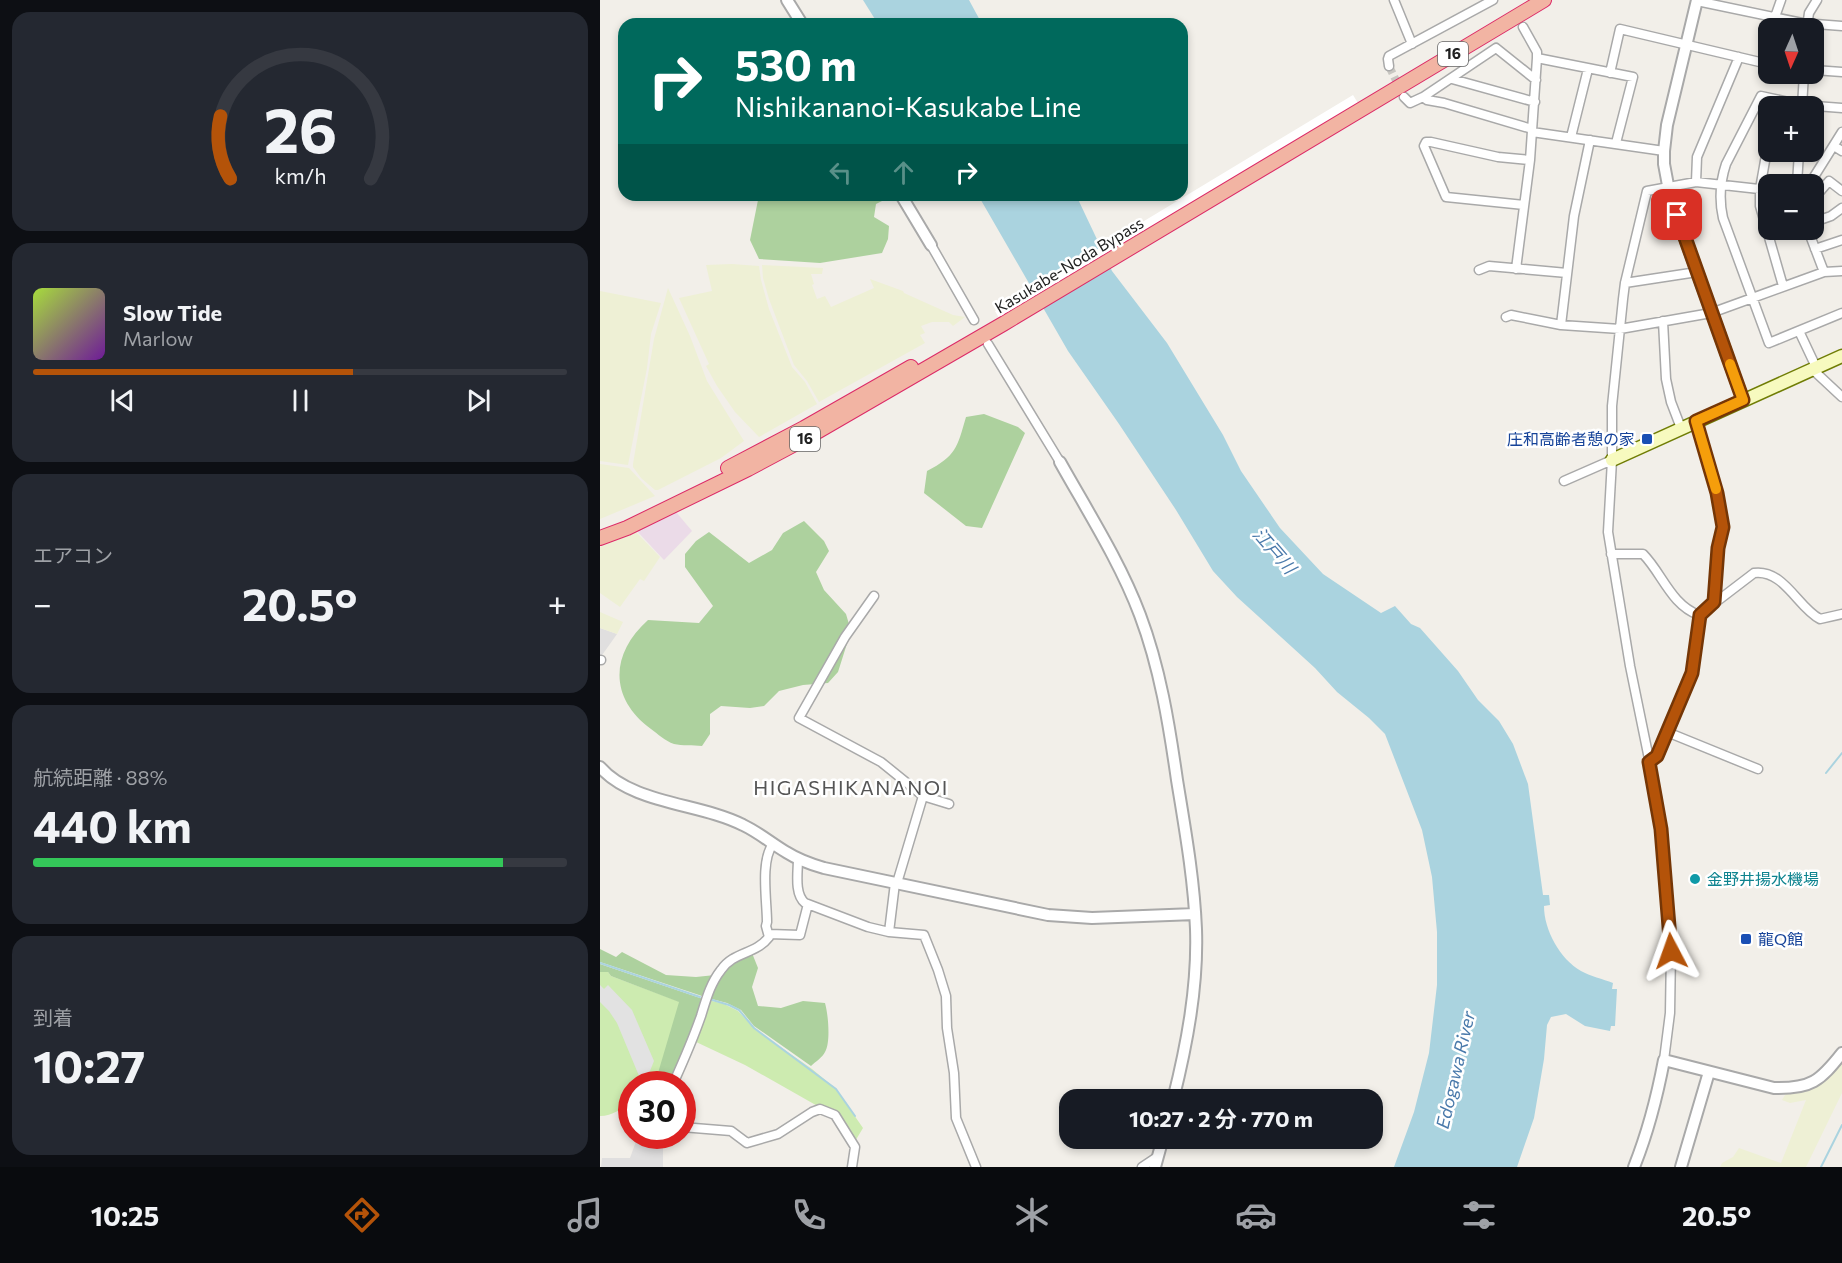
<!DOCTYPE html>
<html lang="ja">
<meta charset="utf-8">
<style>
:root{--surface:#171b24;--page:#242831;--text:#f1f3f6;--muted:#9ea1a6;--line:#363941;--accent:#b45309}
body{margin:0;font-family:Commissioner,"Noto Sans JP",sans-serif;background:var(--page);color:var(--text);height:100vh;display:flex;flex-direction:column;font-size:22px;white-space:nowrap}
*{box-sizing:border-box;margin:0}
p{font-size:20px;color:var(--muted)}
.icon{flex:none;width:33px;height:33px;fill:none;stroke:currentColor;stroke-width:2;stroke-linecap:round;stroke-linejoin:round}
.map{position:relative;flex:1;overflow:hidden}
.sheet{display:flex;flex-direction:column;gap:12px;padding:12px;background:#0d0f14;width:600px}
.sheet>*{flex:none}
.guide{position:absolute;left:18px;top:18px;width:570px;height:183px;border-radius:18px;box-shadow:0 3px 9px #0003;background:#00695c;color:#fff;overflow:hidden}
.needle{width:39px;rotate:183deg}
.buttons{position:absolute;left:1158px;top:18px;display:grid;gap:12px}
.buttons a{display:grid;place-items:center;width:66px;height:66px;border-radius:12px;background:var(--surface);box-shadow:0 3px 9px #0003;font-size:30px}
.speed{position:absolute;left:18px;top:1071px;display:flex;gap:12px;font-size:30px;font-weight:700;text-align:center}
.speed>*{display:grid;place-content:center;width:78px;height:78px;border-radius:50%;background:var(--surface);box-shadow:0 3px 9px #0003;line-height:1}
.speed .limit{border:9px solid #d22;background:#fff;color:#111}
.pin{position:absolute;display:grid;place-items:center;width:51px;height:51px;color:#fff;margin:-26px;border-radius:12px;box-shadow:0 3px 9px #0006}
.me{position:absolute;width:66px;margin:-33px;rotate:356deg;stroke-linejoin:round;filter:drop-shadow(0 0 4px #0008)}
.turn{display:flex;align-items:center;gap:21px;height:126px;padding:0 18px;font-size:27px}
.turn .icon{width:78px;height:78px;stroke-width:2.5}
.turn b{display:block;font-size:42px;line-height:51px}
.lanes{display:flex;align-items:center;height:57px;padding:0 18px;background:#0003;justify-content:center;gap:30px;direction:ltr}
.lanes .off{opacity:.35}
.big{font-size:45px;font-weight:700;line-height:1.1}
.sheet .widget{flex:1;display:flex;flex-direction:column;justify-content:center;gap:9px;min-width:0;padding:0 21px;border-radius:18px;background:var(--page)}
.sheet .dial{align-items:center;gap:0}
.dial svg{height:156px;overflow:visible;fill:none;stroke:var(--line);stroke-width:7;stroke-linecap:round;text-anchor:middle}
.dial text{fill:var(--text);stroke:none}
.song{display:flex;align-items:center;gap:18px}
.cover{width:72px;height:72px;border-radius:9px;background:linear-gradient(135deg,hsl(80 70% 55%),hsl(280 70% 35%))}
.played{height:6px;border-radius:3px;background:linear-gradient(90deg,var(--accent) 60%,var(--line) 60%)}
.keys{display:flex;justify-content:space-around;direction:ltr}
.heat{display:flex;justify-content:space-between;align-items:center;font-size:33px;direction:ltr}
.charge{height:9px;border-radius:4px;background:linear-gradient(90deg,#34c759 88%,var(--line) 0)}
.trip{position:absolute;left:459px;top:1089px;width:324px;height:60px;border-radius:18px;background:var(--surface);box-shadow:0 3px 9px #0003;font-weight:700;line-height:60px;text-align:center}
.tab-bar{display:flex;height:96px;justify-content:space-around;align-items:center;background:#090b0e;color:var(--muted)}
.tab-bar .icon{width:42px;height:42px}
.tab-bar .selected{color:var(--accent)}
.tab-bar b{font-size:27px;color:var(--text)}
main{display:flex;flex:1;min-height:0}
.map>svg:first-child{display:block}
</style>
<main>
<section class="sheet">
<div class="widget dial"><svg viewBox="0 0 100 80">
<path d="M14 69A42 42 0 1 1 86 69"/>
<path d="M14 69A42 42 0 0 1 9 37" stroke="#b45309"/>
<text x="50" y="56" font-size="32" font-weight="700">26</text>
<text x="50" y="72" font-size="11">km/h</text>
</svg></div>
<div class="widget">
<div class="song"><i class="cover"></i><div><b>Slow Tide</b><p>Marlow</p></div></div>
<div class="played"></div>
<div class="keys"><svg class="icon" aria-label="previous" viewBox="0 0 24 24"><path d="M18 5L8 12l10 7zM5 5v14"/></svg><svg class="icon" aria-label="pause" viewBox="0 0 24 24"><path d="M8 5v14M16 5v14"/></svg><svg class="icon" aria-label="next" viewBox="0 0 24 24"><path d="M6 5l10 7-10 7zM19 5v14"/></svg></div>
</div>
<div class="widget"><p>エアコン</p>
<div class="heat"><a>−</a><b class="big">20.5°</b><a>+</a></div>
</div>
<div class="widget"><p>航続距離 · 88%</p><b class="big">440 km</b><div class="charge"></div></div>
<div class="widget"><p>到着</p><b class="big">10:27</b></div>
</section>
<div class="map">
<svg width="1242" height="1167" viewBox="0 0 1242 1167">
<rect width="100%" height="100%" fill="#f2efe9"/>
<path fill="#e0dfdf" d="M0 628 17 634 0 658Z
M38 1136H63V1167H1L2 1158H30Z"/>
<path fill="#ebdbe8" d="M76 512 92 531 64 560 37 531Z"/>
<path fill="#eef0d5" d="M132 264 159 266 161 280 169 309 192 367 205 382 217 404 159 437 135 412 117 386 106 366 109 364 79 298 112 291 106 265Z
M162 265 223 268 222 274H211L214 284 212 285 217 299 225 296 231 307 274 288 270 279 303 291 304 293 353 315 365 317 353 326 349 322H332L321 326 325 333 320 335 325 343 219 402 207 381 194 365 169 299 163 278Z
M68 288 90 336 107 381 144 441 121 458 58 490H55L41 478 33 467V464L54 339Z
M0 291 61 303 51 334 47 368 28 465 0 461Z
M0 464 29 468 55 496 0 519Z
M36 532 60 557 44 581 40 579 20 607 0 593V547Z
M0 612 23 622 17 634 0 628Z
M1242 1059V1093L1206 1167H1120L1122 1163 1133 1157 1139 1148 1181 1163 1206 1100 1190 1103 1182 1100 1185 1095Z"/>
<path fill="#cdebb0" d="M0 972H8L11 976 99 1009 74 1073 57 1084H32L31 1101C21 1109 13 1116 0 1116Z
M108 1000 124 1004 138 1011 156 1030 212 1069 236 1089 263 1128 254 1143 230 1109 226 1106 221 1108 145 1065 94 1041Z"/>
<path fill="#add19e" d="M159 195H294L276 204 274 217 289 226 288 239 282 253 220 263 159 259 150 240Z
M384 414 418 427 425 433 382 528 366 526 324 493 327 471C356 456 357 448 366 417Z
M204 521 224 541 229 551 216 572 224 590 246 614 251 631 238 672 228 683 203 685 179 691 164 706 150 708 121 706 110 714V734L102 746C93 745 82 746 74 744 65 741 58 734 51 729 9 698 10 654 48 620L99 623 113 606 85 567V554L96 541 109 532 149 563 172 550 183 533Z
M0 949 16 957 22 952 66 975 96 977 115 975 102 996 0 962Z
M152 953 158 968 152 987 158 1006 181 1008 203 1001 225 1003C228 1013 231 1042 225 1052 223 1057 215 1062 211 1066L154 1026 141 1010 127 1003 108 998 127 965Z
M0 964 103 999 74 1073 63 1080 58 1073 79 1002 11 976 8 972H0Z"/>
<path fill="#e2e2e2" d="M0 985 4 989 8 985 32 1010 54 1061 50 1071 53 1078 42 1083 17 1023 9 1011 0 1002Z"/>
<path fill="#aad3df" d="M263 0H369L382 24H278Z
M378 195H476L512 271 567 343 623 435 641 471 680 528 723 574 781 613 795 606 811 624 820 628 858 671 878 700 899 721 913 744 928 784 943 895H949L950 905 944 906C944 930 960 959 981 971 990 976 1003 979 1013 983L1012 989H1017L1015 1026H1011L1010 1031 985 1026 966 1014 951 1017 947 1025 944 1059 934 1118 917 1167H794L814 1112 829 1053 837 985V932L832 877 822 830 785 734 769 718 737 692 715 668 637 597 613 571 576 510 519 424 468 351Z"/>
<path fill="#fff" d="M753 95 764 113 406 330 395 311Z"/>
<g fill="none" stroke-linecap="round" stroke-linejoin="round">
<path stroke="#aad3df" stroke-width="2" d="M1226 773 1242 753
M0 963 100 997
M109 999 129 1005 139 1010 154 1028 236 1089 255 1116
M1221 1167 1242 1125"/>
<path stroke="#c8c6c1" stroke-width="8" stroke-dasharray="8 4" stroke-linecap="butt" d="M789 66 804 97"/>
<g stroke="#a9a9a9" stroke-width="11">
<path id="minor" d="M794 0 812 44
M1097 1 1202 23 1242 26
M1175 17 1181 0
M1207 27 1209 13 1217 0
M937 58 1033 77 1016 143
M789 66 788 59 789 56 893 0
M1214 70 1242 72
M1010 73 1020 29 1168 64
M852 79 935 102
M804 97 810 103 823 97 896 48 936 80
M823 97 827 100 844 103 932 129
M1202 106 1204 74
M1242 108 1202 105 1161 96 1126 164C1120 182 1119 200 1123 218L1169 343 1242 313
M932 132 1064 151
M971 137 988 69
M1168 144 1160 189V206L1183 286
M1234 146 1242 151
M1197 179 1212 180 1242 132
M1096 182 1097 157 1139 57
M1197 184 1199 152
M1214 194 1217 195 1229 181 1242 191
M924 205 846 197 824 146 826 142H831L898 157 930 160
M1214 222 1231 216 1242 208
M1208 230 1224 272
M331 245 374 320
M1215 249 1242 240
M916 269 930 160 937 58V52L923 27
M879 270 889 266 967 273
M1025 283 1097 272
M906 317 911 315 961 325 1020 329 1111 313 1224 272 1242 271
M1063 321 1066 379 1071 402 1081 428
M961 325 974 216 990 140
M1199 331 1216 367
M388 344 460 462
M1212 369 1242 397
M1096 421 1117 493 1123 527 1118 548 1114 602
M964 481 1012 460
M1011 554H1043C1062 573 1071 605 1099 615
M274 596 245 637 199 718 281 762 323 796 349 804
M0 660H1
M1067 732 1158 769
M1049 762 1057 756 1092 673 1099 615 1154 573C1184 569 1198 608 1220 619L1242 614
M198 859C198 872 194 894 205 903L268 927 289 932 324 935 338 970 346 996 347 1028 354 1073 356 1118 376 1167
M297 883 323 796
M289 932 295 883
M169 934 200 935 208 904
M1064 1060 1070 1013 1071 951 1061 829 1057 798 1030 666 1008 532 1012 460V406L1023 299 1025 283 1047 191 1096 182 1168 190
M73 1084C83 1062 93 1039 101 1016 106 1000 110 984 121 970 134 951 155 955 169 937L166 926 167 922C167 901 160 861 173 844
M82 1127 131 1131 147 1143 178 1134 212 1112 220 1109 235 1115 255 1147 252 1167
M542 1167 557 1157"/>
</g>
<g stroke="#a9a9a9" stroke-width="14">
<path id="tertiary" d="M187 0 202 24
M1097 0 1067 125 1064 151V164L1070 196 1143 400
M301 195 331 245
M460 462C488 512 520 562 540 615 560 668 569 724 577 780 585 829 594 879 596 929 598 986 587 1044 573 1100
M0 767C32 804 100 803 143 825 158 832 171 843 186 852 197 859 210 864 224 868L448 915 492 918 595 914
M555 1167 563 1138
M1034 1167C1048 1132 1057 1097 1064 1060L1174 1088C1211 1089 1220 1081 1242 1053
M1081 1167 1109 1072"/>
</g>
<g stroke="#707d05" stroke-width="15">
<path id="secondary" d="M1012 460 1242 356"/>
</g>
<g stroke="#dc2a67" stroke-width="16">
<path id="trunk" d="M128 468 204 428 311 367
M0 538 27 528 148 469 208 437 403 324 944 0"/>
</g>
<use href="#minor" stroke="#fff" stroke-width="8"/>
<use href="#tertiary" stroke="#fff" stroke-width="10"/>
<use href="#secondary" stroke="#f7fabf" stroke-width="12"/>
<use href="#trunk" stroke="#f2b4a3" stroke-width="14"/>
</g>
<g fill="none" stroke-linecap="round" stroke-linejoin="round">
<g stroke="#753606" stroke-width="15">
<path id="route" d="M1071 951 1061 829 1049 762 1057 756 1092 673 1100 615 1114 602 1118 548 1123 527 1117 493 1096 421 1143 400 1077 215"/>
</g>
<use href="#route" stroke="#b45309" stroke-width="10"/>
<path stroke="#f59e0b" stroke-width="10" d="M1116 489 1096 421 1143 400 1130 364"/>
</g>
<g fill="#1a4fb4" stroke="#fff" stroke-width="2">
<rect x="1041" y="433" width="12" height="12" rx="3"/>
<rect x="1140" y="933" width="12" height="12" rx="3"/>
</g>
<circle fill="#0f9aa8" stroke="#fff" stroke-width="2" cx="1095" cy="879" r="6"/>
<g text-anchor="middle" stroke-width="5" stroke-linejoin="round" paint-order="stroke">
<g fill="#fff" stroke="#646464" stroke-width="1.5">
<rect x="838" y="42" width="30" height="24" rx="4.5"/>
<rect x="190" y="427" width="30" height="24" rx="4.5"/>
</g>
<g font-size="15" font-weight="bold" fill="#222">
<text x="853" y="59">16</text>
<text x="205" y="444">16</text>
</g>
<g font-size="16" fill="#222" stroke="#fff">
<text transform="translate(469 265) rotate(-31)" y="6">Kasukabe-Noda Bypass</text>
</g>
<g font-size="16" fill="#164399" stroke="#fff" text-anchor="end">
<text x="1035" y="445">庄和高齢者憩の家</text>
<text x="1158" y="945" text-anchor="start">龍Q館</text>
</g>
<g font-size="16" fill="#0d838f" stroke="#fff" text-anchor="start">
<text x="1107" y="885">金野井揚水機場</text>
</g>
<g font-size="18" font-style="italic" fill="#4a7aab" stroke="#fff">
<text transform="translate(674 551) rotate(49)" y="6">江戸川</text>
<text transform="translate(856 1070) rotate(-77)" y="6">Edogawa River</text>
</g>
<g font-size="20" letter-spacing="1.5" fill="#555" stroke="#fff">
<text x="251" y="795">HIGASHIKANANOI</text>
</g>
</g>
</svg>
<div class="buttons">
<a><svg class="needle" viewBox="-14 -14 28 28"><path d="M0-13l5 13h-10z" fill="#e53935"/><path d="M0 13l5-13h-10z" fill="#9ea1a6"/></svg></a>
<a>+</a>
<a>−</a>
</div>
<div class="speed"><div class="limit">30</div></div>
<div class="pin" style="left:1077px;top:215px;background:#d93025"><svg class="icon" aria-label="arrive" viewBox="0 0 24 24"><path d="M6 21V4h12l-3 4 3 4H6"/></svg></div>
<svg class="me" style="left:1071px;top:951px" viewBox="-20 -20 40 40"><path d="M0-17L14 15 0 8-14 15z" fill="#b45309" stroke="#fff" stroke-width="4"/></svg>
<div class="trip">10:27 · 2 分 · 770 m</div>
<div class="guide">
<div class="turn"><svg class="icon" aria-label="right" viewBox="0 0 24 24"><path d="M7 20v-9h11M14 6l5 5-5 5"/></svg><div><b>530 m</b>Nishikananoi-Kasukabe Line</div></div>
<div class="lanes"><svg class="icon off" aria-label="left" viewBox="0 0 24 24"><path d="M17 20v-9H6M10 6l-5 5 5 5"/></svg><svg class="icon off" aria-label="ahead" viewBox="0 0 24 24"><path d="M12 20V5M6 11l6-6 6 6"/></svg><svg class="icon" aria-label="right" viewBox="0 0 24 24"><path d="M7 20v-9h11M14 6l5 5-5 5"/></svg></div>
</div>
</div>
</main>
<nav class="tab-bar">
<b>10:25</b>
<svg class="icon selected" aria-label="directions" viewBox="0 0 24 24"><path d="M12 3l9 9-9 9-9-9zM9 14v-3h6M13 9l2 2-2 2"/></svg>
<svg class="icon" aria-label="music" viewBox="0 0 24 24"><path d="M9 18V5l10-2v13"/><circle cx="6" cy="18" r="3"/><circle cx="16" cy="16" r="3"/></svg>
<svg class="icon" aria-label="phone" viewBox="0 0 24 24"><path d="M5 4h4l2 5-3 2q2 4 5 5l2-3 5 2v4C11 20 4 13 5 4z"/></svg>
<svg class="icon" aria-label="climate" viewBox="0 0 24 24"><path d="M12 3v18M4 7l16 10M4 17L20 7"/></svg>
<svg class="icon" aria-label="car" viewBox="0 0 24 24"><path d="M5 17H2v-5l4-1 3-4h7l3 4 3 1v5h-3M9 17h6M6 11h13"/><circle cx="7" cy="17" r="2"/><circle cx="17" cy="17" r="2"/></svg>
<svg class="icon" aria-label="filters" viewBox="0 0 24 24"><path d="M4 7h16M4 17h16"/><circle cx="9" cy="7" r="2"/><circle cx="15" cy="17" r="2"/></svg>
<b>20.5°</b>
</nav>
